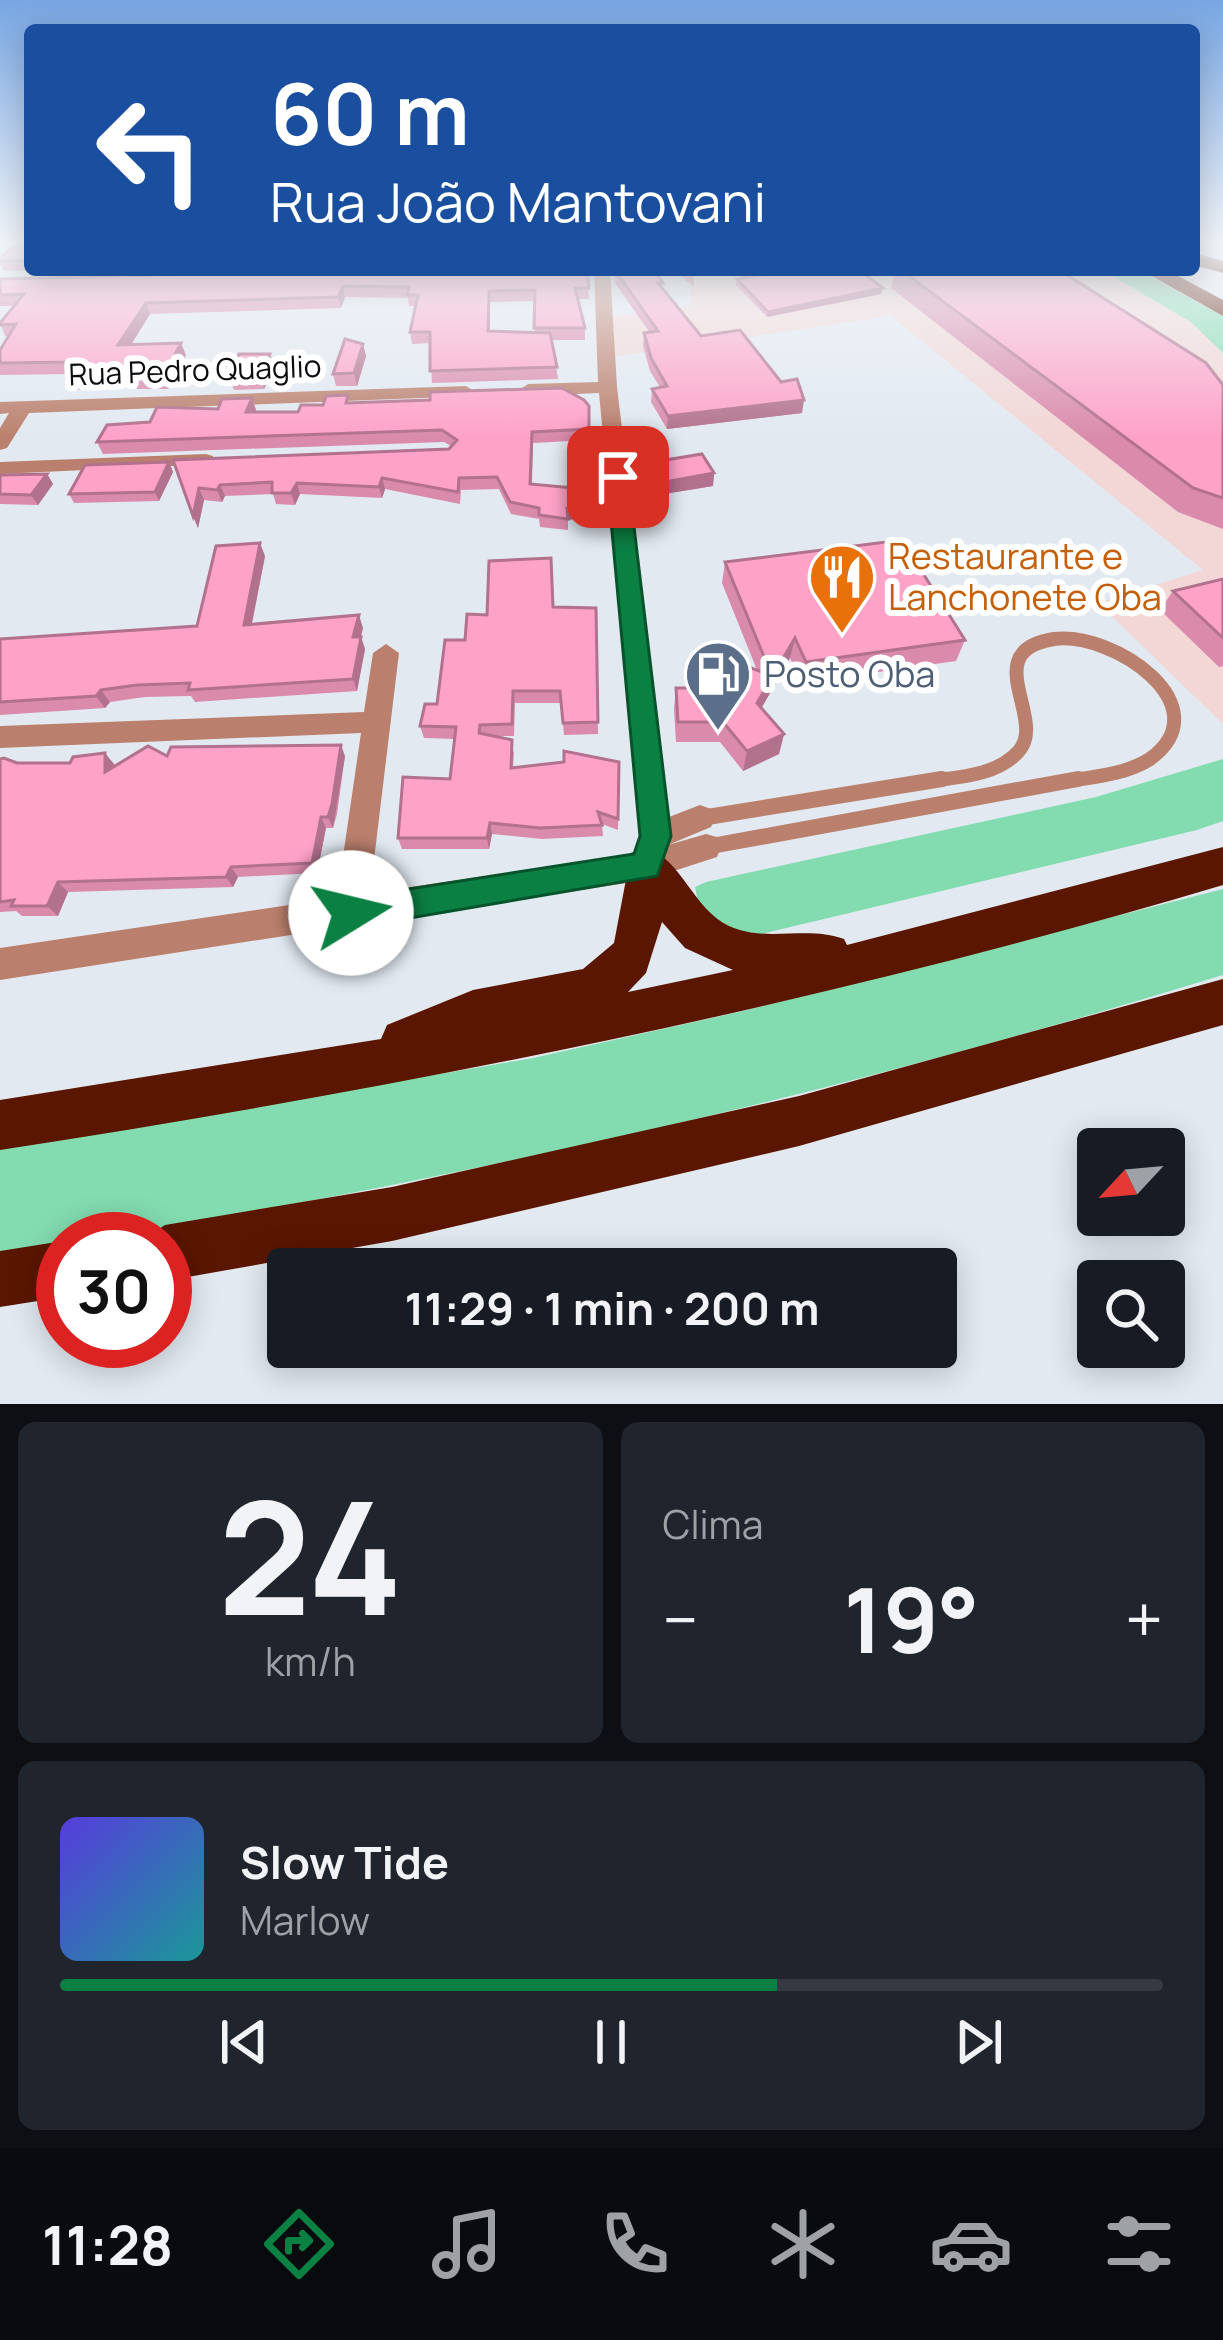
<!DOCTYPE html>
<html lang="pt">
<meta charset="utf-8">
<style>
:root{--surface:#171b24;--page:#20242c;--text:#f1f3f6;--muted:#9ea1a6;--line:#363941;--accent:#0b8043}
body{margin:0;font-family:Manrope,sans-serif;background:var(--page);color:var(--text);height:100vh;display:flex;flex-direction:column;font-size:45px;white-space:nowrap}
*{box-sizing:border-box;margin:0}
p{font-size:39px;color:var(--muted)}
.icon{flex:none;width:66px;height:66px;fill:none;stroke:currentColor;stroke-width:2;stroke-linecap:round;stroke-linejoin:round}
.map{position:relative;height:1404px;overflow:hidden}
.sheet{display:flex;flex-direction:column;gap:18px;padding:18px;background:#0d0f14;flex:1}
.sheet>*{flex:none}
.guide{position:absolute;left:24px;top:24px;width:1176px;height:252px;border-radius:12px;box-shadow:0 6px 30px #0003;background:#1a4fa0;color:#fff;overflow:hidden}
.needle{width:78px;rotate:244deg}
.fabs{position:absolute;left:1077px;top:1128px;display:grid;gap:24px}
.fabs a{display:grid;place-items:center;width:108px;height:108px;border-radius:12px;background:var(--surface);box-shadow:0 6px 30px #0003;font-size:60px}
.speed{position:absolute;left:36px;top:1212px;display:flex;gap:24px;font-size:60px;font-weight:700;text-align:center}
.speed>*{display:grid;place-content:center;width:156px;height:156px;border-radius:50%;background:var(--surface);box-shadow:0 6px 30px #0003;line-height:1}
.speed .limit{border:18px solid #d22;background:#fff;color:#111}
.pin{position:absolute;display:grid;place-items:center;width:102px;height:102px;color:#fff;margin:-51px;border-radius:24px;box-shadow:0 6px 18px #0006}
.me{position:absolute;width:132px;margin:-66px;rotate:81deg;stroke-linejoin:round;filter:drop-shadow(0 0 9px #0008)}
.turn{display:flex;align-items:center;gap:42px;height:252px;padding:0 48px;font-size:54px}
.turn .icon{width:156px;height:156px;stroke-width:2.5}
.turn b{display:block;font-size:84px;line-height:102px}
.big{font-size:90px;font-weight:700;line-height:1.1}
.sheet .widget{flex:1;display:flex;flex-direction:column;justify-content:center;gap:18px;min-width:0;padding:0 42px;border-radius:18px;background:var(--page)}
.sheet .dial{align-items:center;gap:0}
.dial b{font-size:156px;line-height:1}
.song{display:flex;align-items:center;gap:36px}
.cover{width:144px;height:144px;border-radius:18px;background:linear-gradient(135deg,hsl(250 70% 55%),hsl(180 70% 35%))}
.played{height:12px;border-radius:6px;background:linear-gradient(90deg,var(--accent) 65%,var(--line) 65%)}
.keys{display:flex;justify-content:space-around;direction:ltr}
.heat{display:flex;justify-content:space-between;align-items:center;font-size:66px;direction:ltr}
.sheet .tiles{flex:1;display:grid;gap:18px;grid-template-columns:1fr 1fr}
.widget:last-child{grid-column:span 2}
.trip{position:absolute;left:267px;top:1248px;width:690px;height:120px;border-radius:12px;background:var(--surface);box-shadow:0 6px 30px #0003;font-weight:700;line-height:120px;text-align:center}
.tabs{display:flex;height:192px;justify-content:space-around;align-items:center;background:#090b0e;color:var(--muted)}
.tabs .icon{width:84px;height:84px}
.tabs .selected{color:var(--accent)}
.tabs b{font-size:54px;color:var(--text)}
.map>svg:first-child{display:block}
</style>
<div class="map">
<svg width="1223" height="1404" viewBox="0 0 1223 1404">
<rect width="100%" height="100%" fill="#e2e9f1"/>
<path fill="#f2d7d6" d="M688 270H1102L1192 322 1223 353V724L1098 603 1203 570 891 316 606 358 605 318 691 305Z"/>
<path fill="#83dcb0" d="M1102 270H1138L1223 316V353L1191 322Z
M1223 759V821L1197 830 748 937 731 934 699 907 695 887 706 882 1096 797Z
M1223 889V975C851 1090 473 1178 89 1239H63V1243L0 1253V1149L533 1058 739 1012Z"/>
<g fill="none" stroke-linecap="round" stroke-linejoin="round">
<path stroke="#bb806d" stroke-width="14" d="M924 782C955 777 995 777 1018 752 1049 720 976 651 1054 639 1113 631 1223 706 1150 759 1125 775 1091 777 1062 782"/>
<path stroke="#bb806d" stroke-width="16" d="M701 818 942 779
M706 847 1078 779"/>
<path fill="#bb806d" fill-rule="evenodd" d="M594 270H610L617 387 669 817 700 805 711 809 715 818 711 827 668 845 706 834 717 837 721 847 717 857 646 880 0 980V948L337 898 361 733 0 748V726L364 712 373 653 386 644 399 653 370 893 635 854 641 836 599 393 528 396 519 390 528 384 598 382Z
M466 386 475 392 473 396 29 413 7 448 0 450V428L9 413 0 414V402Z
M206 454 213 456V464L0 474V462Z"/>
<path fill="#5b1600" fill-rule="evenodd" d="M1194 253 1223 261V273L1194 265Z
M1141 270H1167L1223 300V316Z
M646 847C683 861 693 909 729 926 765 943 808 925 844 939L847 945 1223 847V885C821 1005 414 1086 0 1150V1100L381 1039 387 1025 473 990 583 969 614 943 631 853ZM662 922 685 948 733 970 628 992 646 973Z
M1223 979V1025L799 1146 392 1241 165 1281V1239H143L165 1225 392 1187 799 1096Z
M63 1241V1297L0 1307V1251Z"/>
</g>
<path fill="#da8bac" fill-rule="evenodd" d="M30 242V270H60L4 271 0 264V259Z
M587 270 589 299H578L585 328V340H552L558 379 432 383 430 343 412 344 410 332 416 306H409L408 298 345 297 341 308 150 314 131 345 186 355 168 389H137L136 386 73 390 67 378 69 374 0 375V350L9 336H5L0 323 14 306H0V279ZM534 301 535 333 490 331V302Z
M614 270H654L663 289 701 336 802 413 667 429 651 402 652 389 660 387 650 371 643 346 644 333H650L615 283Z
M674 270H693L694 287Z
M895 270H1059L1223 385V529L1178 512 891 288Z
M737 279 881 294 767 317 736 285Z
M363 344 366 356 357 386H336L333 374Z
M270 354 274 366 264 389 234 390 230 377Z
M252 398 256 410 255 412H298L350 402 589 406V440L533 443 532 484 606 514 568 520V530L540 527 539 519 511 514 499 489 461 490 460 504 385 489 382 498 300 494 295 505 276 504 273 494 225 496 222 502 204 500 198 528 173 460 449 449 451 446 444 442 103 454 97 442 150 422 218 409Z
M169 462 173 472 159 501 74 503 69 494Z
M654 462 714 473 713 486 664 494 653 475Z
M47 474 53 484 38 505 0 504V475Z
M265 556 252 624 363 628 361 637 365 649 357 691 195 702 191 696 145 697 110 702 105 708 0 715V639L197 626Z
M725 562 965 640 956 661 801 683 790 658 761 708 784 734 779 754 743 771 720 742H676L674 709 676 688H713L757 670 722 583Z
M1223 579V666L1219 667 1160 610 1173 591Z
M554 607 596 608 598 734 564 735 561 703H515L514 736H495L514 752 513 768 619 762 618 830 602 824 603 836 542 839 492 834 489 849H402L398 838 450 779 455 739 424 738 420 726 437 704 487 615Z
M167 756H345L337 814 333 828H326L317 873 238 877 233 887 68 892 58 916H22L16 911 0 912V759L17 763 114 764 113 767Z"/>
<path fill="#b2718c" d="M343 286 345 297 341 308 338 297Z
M883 288 881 294 767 317 768 312Z
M146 303 150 314 123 357 118 345Z
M181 343 186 355 168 389 163 377Z
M363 344 366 356 357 386 354 373Z
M270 354 274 366 264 389 260 376Z
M252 398 256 410 250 424 246 412Z
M804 400 802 413 667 429 668 416Z
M169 462 173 472 159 501 155 492Z
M714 473 713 486 664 494 665 482Z
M47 474 53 484 38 505 31 495Z
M382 478 385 489 382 498 379 487Z
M297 483 300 494 295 505 291 493Z
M220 485 225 496 222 502 217 490Z
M199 488 204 500 198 528 193 516Z
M606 502V514L568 520 567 508Z
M260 543 265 556 249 637 244 625Z
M359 615 363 628 357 649 353 637Z
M361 637 365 649 357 691 353 679Z
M795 638 790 658 753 723 757 703Z
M101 690 110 702 105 708 96 696Z
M784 734 779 754 743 771 747 751Z
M341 745 345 756 333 828 328 817Z
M105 753 114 764 113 782 105 772Z
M321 817 326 828 317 873 312 863Z
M490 823 492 834 489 849 487 838Z
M231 867 238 877 233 887 226 877Z
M58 882 68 892 58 916 47 906Z"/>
<path fill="#fea2c8" stroke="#b2718c" stroke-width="3" d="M26 242H30V260L0 261 8 250Z
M360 270H587L589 288H575L585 328H534L535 290 489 291 488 331 550 333 557 367 430 371V332H410L418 295H407L409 287 343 286 338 297 146 303 118 345 181 343 163 377H132L134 374 67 378 76 362 0 363V350L16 324 0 325V323L24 294 0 295V279Z
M615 270H654L663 283H658L701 336 740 330 781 382 797 379 804 400 668 416 652 389 667 386 651 358 644 333 658 331Z
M787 270H859L883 288 768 312 737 279Z
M901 270H1059L1206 363 1223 385V498L1193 488Z
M345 339 363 344 354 373 333 374Z
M239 354H270L260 376 230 377Z
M562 388 584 400 589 406V429L532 432 530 484 605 491 606 502 567 508 568 519 539 515V508L510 502 497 477 459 478 458 492 382 478 379 487 297 483 291 493H272V482L220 485 217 490 199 488 193 516 173 460 449 449 457 440 442 430 97 442 107 425 150 422 157 407 218 409 222 399 252 398 246 412H298L301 405H323L326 396 348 395 346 403 430 400V392Z
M702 454 714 473 665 482 654 462Z
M169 462 155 492 69 494 85 465Z
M47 474 31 495 0 494V475Z
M902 540 965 640 806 662 795 638 757 703 784 734 747 751 723 722H678L676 688H713L731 660 772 676 725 562Z
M260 543 244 625 359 615 353 637H361L353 679 188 690 190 683 137 685 101 690 96 696 0 702V639L197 626 216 546Z
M551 558 553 607 596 608 598 722 563 723 560 691H513L512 724 480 725 479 733 512 740 511 768 564 762V751L619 762 618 819 598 812 602 825 540 828 490 823 487 838H398L403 777 450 779 456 727 420 726 425 704H437L445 640H465L467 614 487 615 489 561Z
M1223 579V638L1173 591Z
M341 745 332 804 328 817H321L312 863 231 867 226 877 58 882 47 906H11L14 900 0 902V759L4 758 17 763H70L73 757 105 753V772L148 746 167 756 171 747Z"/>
<linearGradient id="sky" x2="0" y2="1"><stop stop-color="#77a6e3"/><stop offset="0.55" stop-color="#f2f5f9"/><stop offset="1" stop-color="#f2f5f9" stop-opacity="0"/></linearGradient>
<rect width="1223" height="438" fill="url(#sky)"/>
<path fill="#0b8043" stroke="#07532c" stroke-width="3" d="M618 471 628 477 671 836 657 876 351 928 339 924 334 913 339 902 351 898 634 854 640 836 607 477Z"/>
<defs>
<g id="restaurant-pin" transform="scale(3.45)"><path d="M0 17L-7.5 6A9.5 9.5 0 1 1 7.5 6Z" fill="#e8710a" stroke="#fff"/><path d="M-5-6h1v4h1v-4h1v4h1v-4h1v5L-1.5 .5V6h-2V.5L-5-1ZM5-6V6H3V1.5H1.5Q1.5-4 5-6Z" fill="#fff"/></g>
<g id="fuel-pin" transform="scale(3.45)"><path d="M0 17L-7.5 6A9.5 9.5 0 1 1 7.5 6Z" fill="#5c6f8a" stroke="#fff"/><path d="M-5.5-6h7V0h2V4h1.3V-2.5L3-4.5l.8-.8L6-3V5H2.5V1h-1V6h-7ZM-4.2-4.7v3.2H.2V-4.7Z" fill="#fff"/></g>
</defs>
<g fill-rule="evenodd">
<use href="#restaurant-pin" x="842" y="577"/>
<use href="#fuel-pin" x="718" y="674"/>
</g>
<g text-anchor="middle" stroke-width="12" stroke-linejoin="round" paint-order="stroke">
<g font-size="30" fill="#0b0d10" stroke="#fff">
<text transform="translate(195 371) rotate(-2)" y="10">Rua Pedro Quaglio</text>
</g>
<g font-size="36" fill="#c56008" stroke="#fff" text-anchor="start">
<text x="888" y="569">Restaurante e<tspan x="888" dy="41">Lanchonete Oba</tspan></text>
</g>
<g font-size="36" fill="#4e5e75" stroke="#fff" text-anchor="start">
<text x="764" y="687">Posto Oba</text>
</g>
</g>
</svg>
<div class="fabs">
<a><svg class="needle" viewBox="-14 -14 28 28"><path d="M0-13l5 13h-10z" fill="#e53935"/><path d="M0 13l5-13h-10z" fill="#9ea1a6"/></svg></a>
<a><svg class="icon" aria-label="search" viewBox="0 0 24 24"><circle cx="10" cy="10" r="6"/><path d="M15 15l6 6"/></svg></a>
</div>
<div class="speed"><div class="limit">30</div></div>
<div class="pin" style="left:618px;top:477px;background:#d93025"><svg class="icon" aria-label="arrive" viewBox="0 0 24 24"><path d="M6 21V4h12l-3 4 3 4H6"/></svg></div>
<svg class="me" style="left:351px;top:913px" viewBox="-20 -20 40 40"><circle r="19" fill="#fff"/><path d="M0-13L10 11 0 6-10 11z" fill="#0b8043"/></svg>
<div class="trip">11:29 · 1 min · 200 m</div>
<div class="guide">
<div class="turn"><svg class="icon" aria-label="left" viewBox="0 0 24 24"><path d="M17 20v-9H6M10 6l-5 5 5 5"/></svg><div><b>60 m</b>Rua João Mantovani</div></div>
</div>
</div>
<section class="sheet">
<div class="tiles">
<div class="widget dial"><b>24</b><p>km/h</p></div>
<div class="widget"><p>Clima</p>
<div class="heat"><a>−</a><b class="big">19°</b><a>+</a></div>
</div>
<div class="widget">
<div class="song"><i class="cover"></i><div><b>Slow Tide</b><p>Marlow</p></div></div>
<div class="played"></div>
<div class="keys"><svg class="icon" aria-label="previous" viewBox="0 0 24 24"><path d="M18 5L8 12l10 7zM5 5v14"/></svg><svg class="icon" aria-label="pause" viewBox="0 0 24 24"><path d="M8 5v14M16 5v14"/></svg><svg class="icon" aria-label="next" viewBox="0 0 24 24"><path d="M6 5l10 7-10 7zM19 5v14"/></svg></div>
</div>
</div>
</section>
<nav class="tabs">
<b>11:28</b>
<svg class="icon selected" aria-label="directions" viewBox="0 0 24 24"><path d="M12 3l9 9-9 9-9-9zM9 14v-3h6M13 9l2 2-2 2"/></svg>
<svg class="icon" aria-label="music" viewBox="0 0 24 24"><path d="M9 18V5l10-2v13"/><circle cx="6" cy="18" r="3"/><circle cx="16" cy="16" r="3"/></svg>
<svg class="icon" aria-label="phone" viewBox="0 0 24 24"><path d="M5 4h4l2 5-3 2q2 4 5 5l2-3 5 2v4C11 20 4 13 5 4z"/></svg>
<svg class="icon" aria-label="climate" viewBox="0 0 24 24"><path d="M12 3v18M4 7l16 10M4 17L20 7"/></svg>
<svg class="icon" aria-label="car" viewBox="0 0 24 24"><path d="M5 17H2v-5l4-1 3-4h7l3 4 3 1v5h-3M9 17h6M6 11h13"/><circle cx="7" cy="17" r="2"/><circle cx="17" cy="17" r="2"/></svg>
<svg class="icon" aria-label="filters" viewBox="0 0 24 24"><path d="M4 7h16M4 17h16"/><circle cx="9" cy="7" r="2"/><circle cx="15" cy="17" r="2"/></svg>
</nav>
